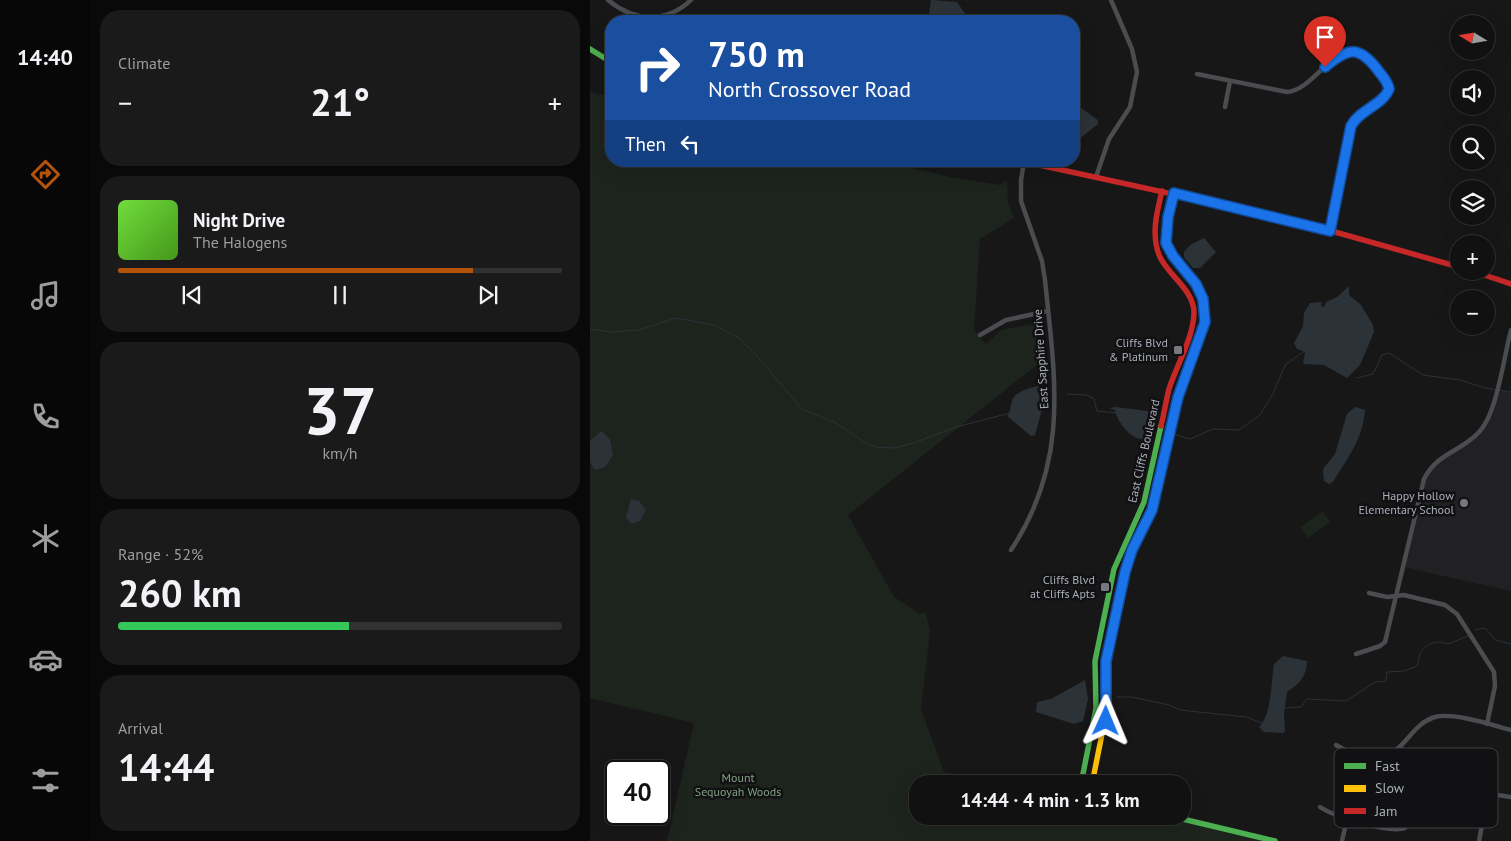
<!DOCTYPE html>
<meta charset="utf-8">
<style>
:root{--surface:#111;--page:#1a1a1a;--text:#f1f3f6;--muted:#9c9d9f;--line:#303131;--accent:#b45309}
body{margin:0;font-family:"PT Sans",sans-serif;background:var(--page);color:var(--text);height:100vh;display:flex;flex-direction:column;font-size:19px;white-space:nowrap}
*{box-sizing:border-box;margin:0}
p{font-size:16px;color:var(--muted)}
.icon{flex:none;width:28px;height:28px;fill:none;stroke:currentColor;stroke-width:2;stroke-linecap:round;stroke-linejoin:round}
.map{position:relative;flex:1;overflow:hidden}
.panel{display:flex;flex-direction:column;gap:10px;padding:10px;background:#090909;width:500px}
.panel>*{flex:none}
.guide{position:absolute;left:15px;top:15px;width:475px;height:152px;border-radius:20px;box-shadow:0 5px 20px #0002,0 0 0 1px var(--line);background:#1a4fa0;color:#fff;overflow:hidden}
.needle{width:32px;rotate:281deg}
.buttons{position:absolute;left:860px;top:15px;display:grid;gap:10px}
.buttons a{display:grid;place-items:center;width:45px;height:45px;border-radius:50%;background:var(--surface);box-shadow:0 5px 20px #0002,0 0 0 1px var(--line);font-size:25px}
.speed{position:absolute;left:15px;top:760px;display:flex;gap:10px;font-size:25px;font-weight:700;text-align:center}
.speed>*{display:grid;place-content:center;width:65px;height:65px;border-radius:50%;background:var(--surface);box-shadow:0 5px 20px #0002,0 0 0 1px var(--line);line-height:1}
.speed .limit{border:2px solid #111;border-radius:8px;background:#fff;color:#111}
.pin{position:absolute;display:grid;place-items:center;width:42px;height:42px;color:#fff;margin:-51px -21px;border-radius:50% 50% 50% 0;rotate:-45deg;box-shadow:0 0 5px #0007}
.pin .icon{rotate:45deg}
.me{position:absolute;width:55px;margin:-28px;rotate:1deg;stroke-linejoin:round;filter:drop-shadow(0 0 4px #0008)}
.turn{display:flex;align-items:center;gap:18px;height:105px;padding:0 20px;font-size:22px}
.turn .icon{width:65px;height:65px;stroke-width:2.5}
.turn b{display:block;font-size:35px;line-height:42px}
.then{display:flex;align-items:center;height:48px;padding:0 20px;background:#0003;gap:10px;font-size:19px}
.big{font-size:38px;font-weight:700;line-height:1.1}
.panel .widget{flex:1;display:flex;flex-direction:column;justify-content:center;gap:8px;min-width:0;padding:0 18px;border-radius:20px;background:var(--page)}
.panel .dial{align-items:center;gap:0}
.dial b{font-size:65px;line-height:1}
.song{display:flex;align-items:center;gap:15px}
.cover{width:60px;height:60px;border-radius:8px;background:linear-gradient(135deg,hsl(100 70% 55%),hsl(100 70% 35%))}
.played{height:5px;border-radius:2px;background:linear-gradient(90deg,var(--accent) 80%,var(--line) 80%)}
.keys{display:flex;justify-content:space-around;direction:ltr}
.heat{display:flex;justify-content:space-between;align-items:center;font-size:28px;direction:ltr}
.charge{height:8px;border-radius:4px;background:linear-gradient(90deg,#34c759 52%,var(--line) 0)}
.trip{position:absolute;left:319px;top:775px;width:282px;height:50px;border-radius:20px;background:var(--surface);box-shadow:0 5px 20px #0002,0 0 0 1px var(--line);font-weight:700;line-height:50px;text-align:center}
main{display:flex;flex:1;min-height:0}
.tab-bar{display:flex;flex-direction:column;width:90px;justify-content:space-around;align-items:center;background:#070707;color:var(--muted)}
.tab-bar .icon{width:35px;height:35px}
.tab-bar .selected{color:var(--accent)}
.tab-bar b{font-size:22px;color:var(--text)}
.map>svg:first-child{display:block}
</style>
<main>
<nav class="tab-bar">
<b>14:40</b>
<svg class="icon selected" aria-label="directions" viewBox="0 0 24 24"><path d="M12 3l9 9-9 9-9-9zM9 14v-3h6M13 9l2 2-2 2"/></svg>
<svg class="icon" aria-label="music" viewBox="0 0 24 24"><path d="M9 18V5l10-2v13"/><circle cx="6" cy="18" r="3"/><circle cx="16" cy="16" r="3"/></svg>
<svg class="icon" aria-label="phone" viewBox="0 0 24 24"><path d="M5 4h4l2 5-3 2q2 4 5 5l2-3 5 2v4C11 20 4 13 5 4z"/></svg>
<svg class="icon" aria-label="climate" viewBox="0 0 24 24"><path d="M12 3v18M4 7l16 10M4 17L20 7"/></svg>
<svg class="icon" aria-label="car" viewBox="0 0 24 24"><path d="M5 17H2v-5l4-1 3-4h7l3 4 3 1v5h-3M9 17h6M6 11h13"/><circle cx="7" cy="17" r="2"/><circle cx="17" cy="17" r="2"/></svg>
<svg class="icon" aria-label="filters" viewBox="0 0 24 24"><path d="M4 7h16M4 17h16"/><circle cx="9" cy="7" r="2"/><circle cx="15" cy="17" r="2"/></svg>
</nav>
<section class="panel">
<div class="widget"><p>Climate</p>
<div class="heat"><a>−</a><b class="big">21°</b><a>+</a></div>
</div>
<div class="widget">
<div class="song"><i class="cover"></i><div><b>Night Drive</b><p>The Halogens</p></div></div>
<div class="played"></div>
<div class="keys"><svg class="icon" aria-label="previous" viewBox="0 0 24 24"><path d="M18 5L8 12l10 7zM5 5v14"/></svg><svg class="icon" aria-label="pause" viewBox="0 0 24 24"><path d="M8 5v14M16 5v14"/></svg><svg class="icon" aria-label="next" viewBox="0 0 24 24"><path d="M6 5l10 7-10 7zM19 5v14"/></svg></div>
</div>
<div class="widget dial"><b>37</b><p>km/h</p></div>
<div class="widget"><p>Range · 52%</p><b class="big">260 km</b><div class="charge"></div></div>
<div class="widget"><p>Arrival</p><b class="big">14:44</b></div>
</section>
<div class="map">
<svg width="921" height="841" viewBox="0 0 921 841">
<rect width="100%" height="100%" fill="#171717"/>
<path fill="#212123" d="M912 390 921 392V591L813 567 838 470 890 432 905 398Z"/>
<path fill="#1d241e" d="M0 92 21 97V161H292L365 178 410 185 417 180 418 202 424 218 390 239 384 330 396 344 411 330 449 323 457 357 258 515 304 597 330 614 336 613 340 632 331 709 354 772 414 784H328V816H580L685 841H77L104 723 0 698Z
M733 511 740 522 718 538 710 527Z"/>
<path fill="#2b3238" d="M341 0 367 2 380 21H338Z
M484 103 508 120V124L484 143Z
M614 238 626 252 610 268H603L594 257V252L600 245Z
M759 286V295L771 305 783 325 784 332 770 365 757 378 734 365 713 364 715 352 707 349 704 343 713 326 714 313 720 303 732 302 731 306 734 307 736 302 747 297Z
M449 386 456 395 445 435 441 436 417 416C421 410 420 408 422 401 425 391 440 388 449 386Z
M526 407 564 412 565 418 559 438C544 445 527 422 525 410L519 408Z
M765 407 775 410C773 439 757 459 743 482L739 484 734 481 733 469 745 454 757 414Z
M11 431 20 439 23 455 15 467 5 470 0 462V441Z
M41 499 49 501 56 510 50 521 41 524 36 517Z
M693 656 717 661C717 676 709 684 697 692L694 714 695 731 693 733 674 732 669 727C682 714 681 682 684 664Z
M495 680 498 699 493 721 484 724 446 712 447 702 461 699Z"/>
<g fill="none" stroke-linecap="round" stroke-linejoin="round">
<path stroke="#2b3238" stroke-width="1" d="M0 329 21 332 49 330 86 318 124 325 149 338 168 357 212 409 246 423 277 444 286 447 304 448 324 443 366 427 420 413
M767 378 783 374 792 355 799 353 833 375 870 380 895 388 921 392
M477 394 497 395 504 399 507 411 528 413
M586 435 600 439 623 429 649 430 670 415 683 394 695 365 716 350
M885 630 895 628 905 640 921 644
M527 697H542L579 705 590 710 656 717 674 724
M695 708 711 707 717 699 756 701 785 682 796 681 797 672 814 671 827 666C829 662 828 658 830 654 837 642 847 640 858 644L878 636"/>
<path stroke="#4b4c50" stroke-width="4.5" d="M18 0C43 21 76 24 101 0
M607 74 697 92C730 89 750 23 785 67 790 73 798 81 799 89 793 105 769 110 761 126L740 231
M635 107 640 81
M506 177 519 139 540 107 547 72 542 49 521 0
M390 335 416 320 458 311
M421 550C480 461 465 379 455 280L452 261 431 201V180L434 162
M779 593 797 597 814 595 855 605 867 614 904 672 905 686 897 724
M766 654 790 646 795 642 834 479C848 452 871 452 889 432 907 414 914 356 921 330
M746 745C756 751 763 754 774 757 814 765 815 726 845 717 863 712 902 725 921 730
M887 792 921 797
M730 807C743 816 801 834 815 828 822 820 825 774 822 763 820 756 815 752 810 747
M752 841 757 819
M889 841 898 793"/>
<path stroke="#4caf50" stroke-width="5.5" d="M0 49 21 62
M579 433 587 397 615 322 613 299 606 283 583 256 576 243 577 217 584 193
M491 784 506 708 505 661 524 569 554 502 571 426
M580 816 685 841"/>
<path stroke="#ffc107" stroke-width="5.5" d="M502 784 517 709 516 661 535 572 542 550 562 510 579 433"/>
<path stroke="#c62828" stroke-width="5.5" d="M431 161 706 221 869 267
M882 271 921 284
M571 426C574 414 576 401 579 389 587 364 603 339 604 313 604 289 577 275 569 255 561 233 567 212 572 191"/>
</g>
<g fill="none" stroke-linecap="round" stroke-linejoin="round">
<g stroke="#114b97" stroke-width="12">
<path id="route" d="M516 721V661L535 572 542 550 562 510 588 397 615 322 613 299 606 284 583 256 576 243 578 217 584 193 740 231 761 126C769 110 793 105 799 89 798 81 792 76 787 69 768 45 758 48 735 67"/>
</g>
<use href="#route" stroke="#1a73e8" stroke-width="9"/>
</g>
<g fill="#76797f" stroke="#111113" stroke-width="2">
<rect x="583" y="345" width="10" height="10" rx="2.5"/>
<circle cx="874" cy="503" r="5"/>
<rect x="510" y="582" width="10" height="10" rx="2.5"/>
</g>
<g text-anchor="middle" stroke-width="5" stroke-linejoin="round" paint-order="stroke">
<g font-size="12" fill="#a9aeb7" stroke="#111113" text-anchor="end">
<text x="578" y="347">Cliffs Blvd<tspan x="578" dy="14">&amp; Platinum</tspan></text>
<text x="864" y="500">Happy Hollow<tspan x="864" dy="14">Elementary School</tspan></text>
<text x="505" y="584">Cliffs Blvd<tspan x="505" dy="14">at Cliffs Apts</tspan></text>
</g>
<g font-size="12" fill="#a9aeb7" stroke="#111113">
<text transform="translate(451 359) rotate(-94)" y="4">East Sapphire Drive</text>
<text transform="translate(554 451) rotate(-77)" y="4">East Cliffs Boulevard</text>
</g>
<g font-size="12" fill="#81a182" stroke="#111113">
<text x="148" y="782">Mount<tspan x="148" dy="14">Sequoyah Woods</tspan></text>
</g>
</g>
<rect x="744" y="748" width="164" height="80" rx="8" fill="#111113" stroke="#3f4044" stroke-width="1"/>
<rect x="754" y="763" width="22" height="6" fill="#4caf50"/>
<rect x="754" y="785" width="22" height="7" fill="#ffc107"/>
<rect x="754" y="808" width="22" height="6" fill="#c62828"/>
<g font-size="14" fill="#a9aeb7">
<text x="785" y="771">Fast</text>
<text x="785" y="793">Slow</text>
<text x="785" y="816">Jam</text>
</g>
</svg>
<div class="buttons">
<a><svg class="needle" viewBox="-14 -14 28 28"><path d="M0-13l5 13h-10z" fill="#e53935"/><path d="M0 13l5-13h-10z" fill="#9c9d9f"/></svg></a>
<a><svg class="icon" aria-label="sound" viewBox="0 0 24 24"><path d="M4 9h4l5-4v14l-5-4H4zM17 9q2 3 0 6"/></svg></a>
<a><svg class="icon" aria-label="search" viewBox="0 0 24 24"><circle cx="10" cy="10" r="6"/><path d="M15 15l6 6"/></svg></a>
<a><svg class="icon" aria-label="layers" viewBox="0 0 24 24"><path d="M12 4l9 5-9 5-9-5zM3 14l9 5 9-5"/></svg></a>
<a>+</a>
<a>−</a>
</div>
<div class="speed"><div class="limit">40</div></div>
<div class="pin" style="left:735px;top:67px;background:#d93025"><svg class="icon" aria-label="arrive" viewBox="0 0 24 24"><path d="M6 21V4h12l-3 4 3 4H6"/></svg></div>
<svg class="me" style="left:516px;top:721px" viewBox="-20 -20 40 40"><path d="M0-17L14 15 0 8-14 15z" fill="#1a73e8" stroke="#fff" stroke-width="4"/></svg>
<div class="trip">14:44 · 4 min · 1.3 km</div>
<div class="guide">
<div class="turn"><svg class="icon" aria-label="right" viewBox="0 0 24 24"><path d="M7 20v-9h11M14 6l5 5-5 5"/></svg><div><b>750 m</b>North Crossover Road</div></div>
<div class="then">Then<svg class="icon" aria-label="left" viewBox="0 0 24 24"><path d="M17 20v-9H6M10 6l-5 5 5 5"/></svg></div>
</div>
</div>
</main>
